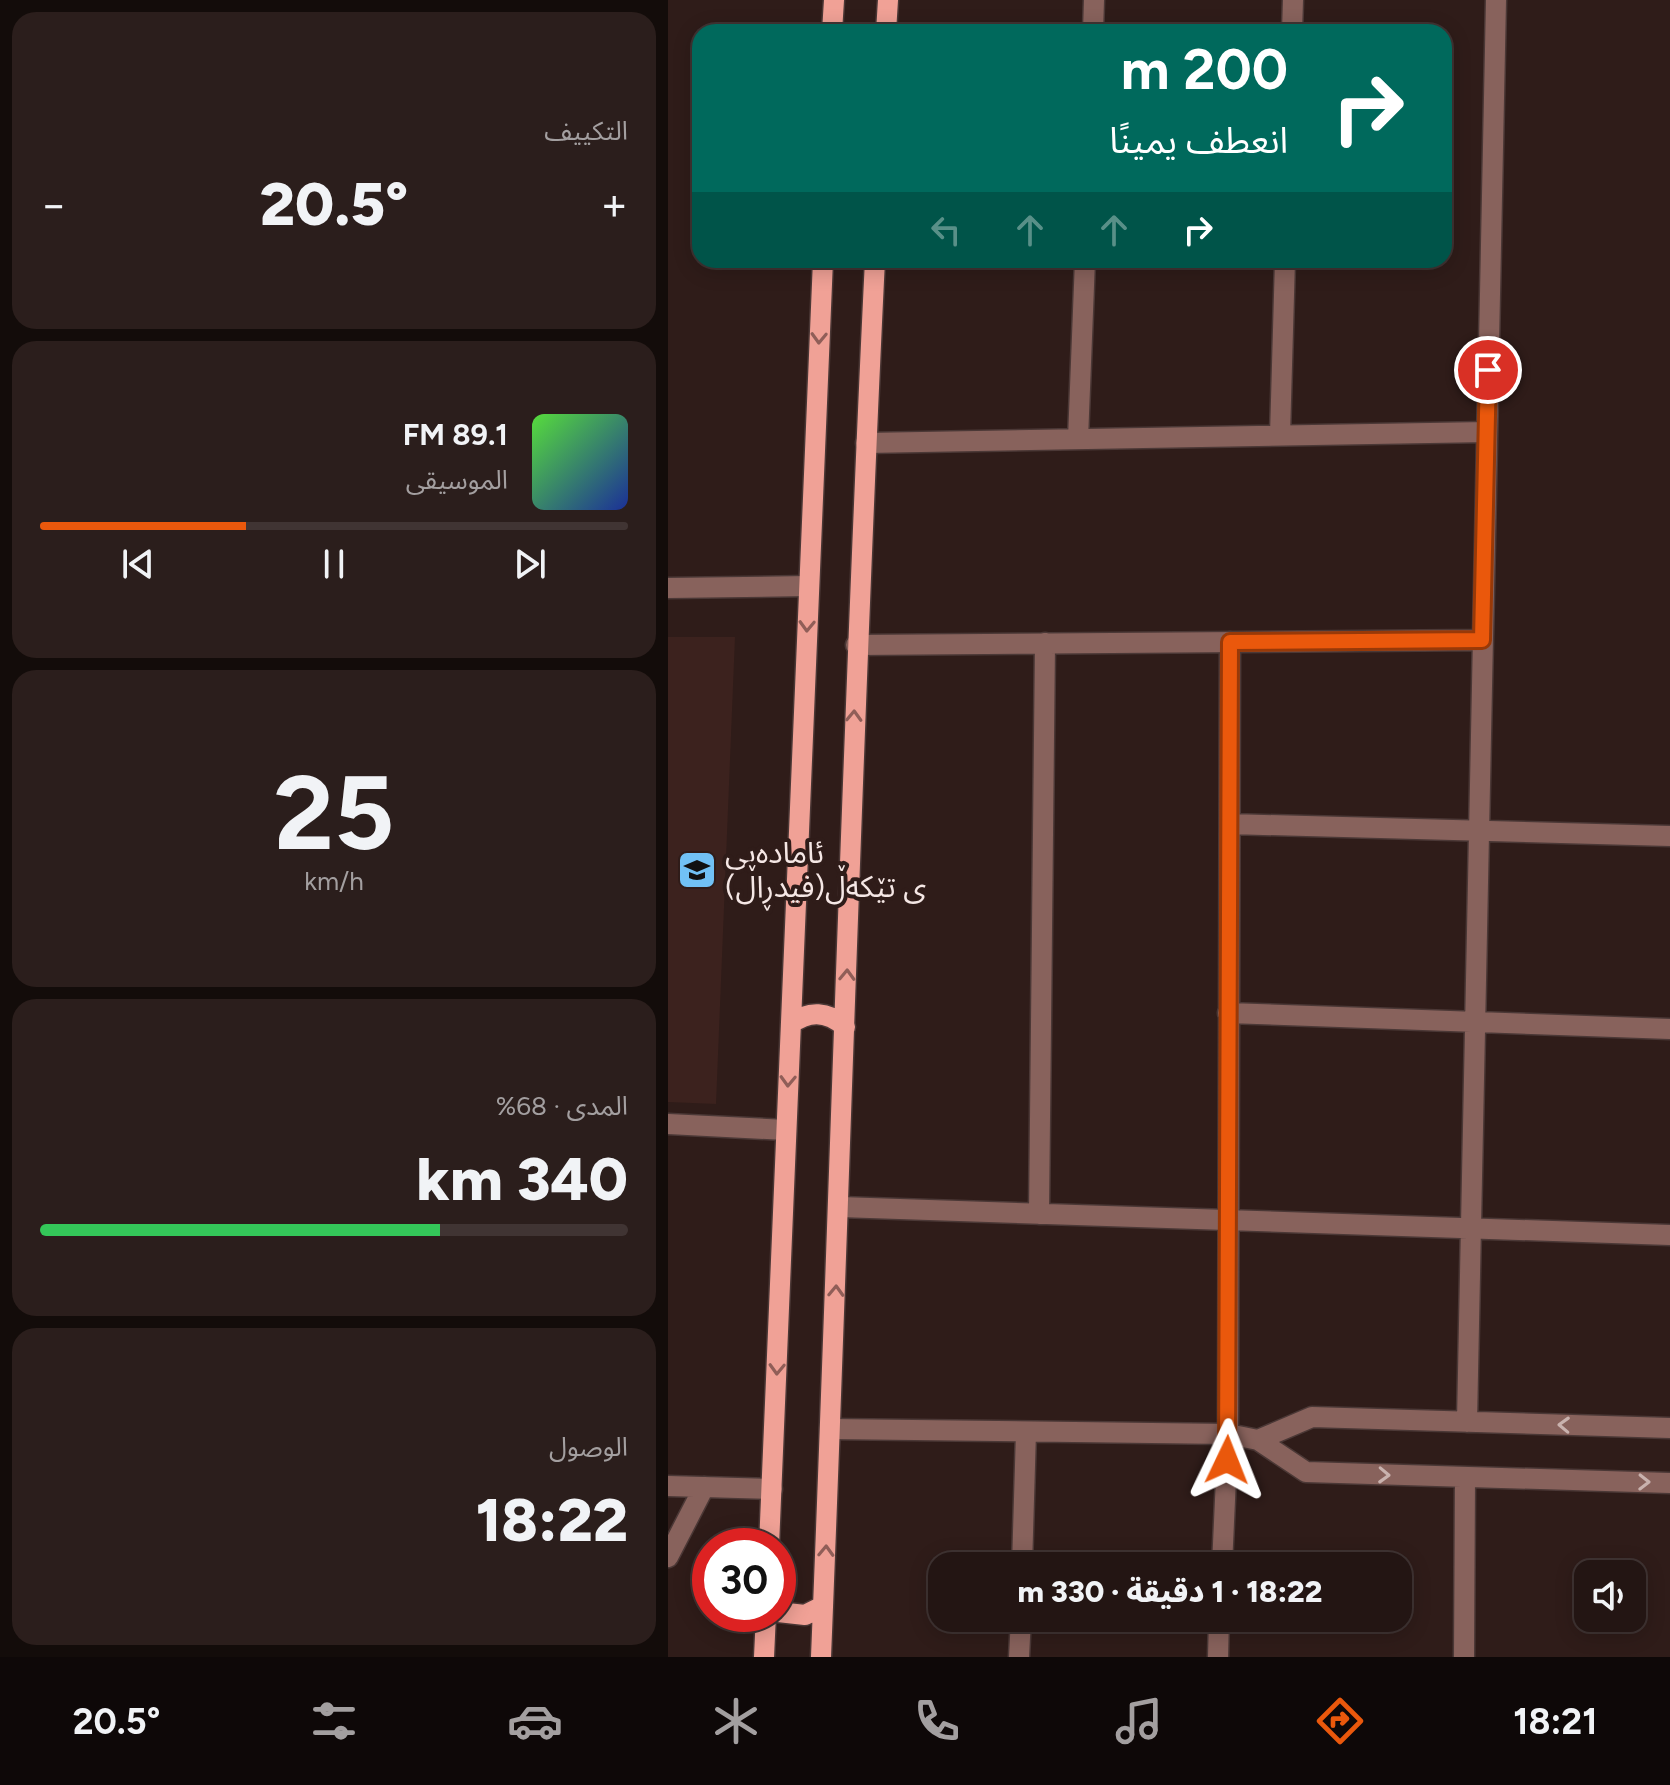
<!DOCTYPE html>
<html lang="ar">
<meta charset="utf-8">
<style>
:root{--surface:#231513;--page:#2b1e1c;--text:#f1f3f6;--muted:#a39fa0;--line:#403433;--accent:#ea580c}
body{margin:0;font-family:Figtree,"Noto Sans Arabic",sans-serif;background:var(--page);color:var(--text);direction:rtl;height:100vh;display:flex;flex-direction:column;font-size:30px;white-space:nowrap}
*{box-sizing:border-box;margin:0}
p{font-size:26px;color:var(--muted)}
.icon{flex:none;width:44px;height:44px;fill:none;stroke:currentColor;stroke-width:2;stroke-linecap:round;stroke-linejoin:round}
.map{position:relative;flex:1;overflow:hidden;direction:ltr}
.side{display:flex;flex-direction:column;gap:12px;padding:12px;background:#130c0a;width:668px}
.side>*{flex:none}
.banner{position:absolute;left:24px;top:24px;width:760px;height:244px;border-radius:24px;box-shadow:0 4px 20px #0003,0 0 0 2px var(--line);direction:rtl;background:#00695c;color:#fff;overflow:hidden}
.fabs{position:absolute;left:906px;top:1560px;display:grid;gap:16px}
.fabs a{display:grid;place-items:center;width:72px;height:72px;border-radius:16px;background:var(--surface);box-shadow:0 4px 20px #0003,0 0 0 2px var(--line);font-size:40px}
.speed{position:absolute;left:24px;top:1528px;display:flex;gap:16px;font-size:40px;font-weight:700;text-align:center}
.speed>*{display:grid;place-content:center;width:104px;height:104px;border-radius:50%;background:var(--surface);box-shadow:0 4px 20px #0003,0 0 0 2px var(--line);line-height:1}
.speed .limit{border:12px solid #d22;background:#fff;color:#111}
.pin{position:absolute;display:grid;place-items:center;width:68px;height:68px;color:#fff;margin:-34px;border:4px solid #fff;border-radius:50%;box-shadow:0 2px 8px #0007}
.me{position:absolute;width:88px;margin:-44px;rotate:2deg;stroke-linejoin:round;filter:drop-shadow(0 0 6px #0008)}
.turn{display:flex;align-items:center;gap:28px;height:168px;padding:0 32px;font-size:36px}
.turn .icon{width:104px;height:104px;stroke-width:2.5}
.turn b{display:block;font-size:56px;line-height:68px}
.lanes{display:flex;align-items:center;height:76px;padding:0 32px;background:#0003;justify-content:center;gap:40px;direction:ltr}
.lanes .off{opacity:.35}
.big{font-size:60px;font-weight:800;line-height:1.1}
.side .card{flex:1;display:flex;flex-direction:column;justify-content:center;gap:12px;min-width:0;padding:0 28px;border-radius:24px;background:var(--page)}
.side .dial{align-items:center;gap:0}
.dial b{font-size:104px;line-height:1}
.song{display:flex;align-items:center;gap:24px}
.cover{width:96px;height:96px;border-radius:12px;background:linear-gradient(135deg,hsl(110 70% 55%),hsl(230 70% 35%))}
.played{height:8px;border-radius:4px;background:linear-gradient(90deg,var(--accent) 35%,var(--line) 35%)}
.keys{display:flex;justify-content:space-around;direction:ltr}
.heat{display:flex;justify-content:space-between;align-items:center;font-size:44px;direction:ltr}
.charge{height:12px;border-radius:6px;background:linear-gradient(90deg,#34c759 68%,var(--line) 0)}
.trip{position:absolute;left:260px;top:1552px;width:484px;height:80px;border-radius:24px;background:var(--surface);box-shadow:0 4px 20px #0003,0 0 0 2px var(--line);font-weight:800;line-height:80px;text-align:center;direction:rtl}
.tab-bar{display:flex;height:128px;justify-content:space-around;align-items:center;background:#0e0808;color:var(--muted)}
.tab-bar .icon{width:56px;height:56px}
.tab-bar .on{color:var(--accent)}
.tab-bar b{font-size:36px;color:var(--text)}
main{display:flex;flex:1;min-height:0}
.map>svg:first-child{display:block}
</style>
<main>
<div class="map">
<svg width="1002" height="1657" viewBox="0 0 1002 1657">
<rect width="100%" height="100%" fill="#2f1c19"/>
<path fill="#3c221e" d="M0 637H67L48 1104 0 1102Z"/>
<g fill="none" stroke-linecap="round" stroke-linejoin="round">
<g stroke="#4b3836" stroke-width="23">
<path id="minor" d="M425 32 426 0
M624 32 625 0
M612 435 617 260
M410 439 417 260
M198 443 819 432
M0 588 140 586
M188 645 814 640
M562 824 1002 836
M560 1013 1002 1029
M0 1124 118 1130
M172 1207 1002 1235
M371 1214 377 643
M799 1422 828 0
M1002 1428 644 1417 590 1440 638 1472 1002 1483
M162 1429 560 1434 590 1440
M0 1486 104 1489
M0 1557 36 1487
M354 1566 358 1432
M554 1566 560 1434 562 642
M351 1657 353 1618
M550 1657 551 1618
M796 1657 797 1478"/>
</g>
<g stroke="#4b3836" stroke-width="23">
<path id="major" d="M164 32 166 0
M218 32 220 0
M123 1024C141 1010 160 1011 177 1027
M101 1546 155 260
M110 1612 137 1615 155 1606
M96 1657 98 1614
M153 1657C172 1191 184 725 207 260"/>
</g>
<use href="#minor" stroke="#88625c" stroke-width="20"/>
<use href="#major" stroke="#f0a196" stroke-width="20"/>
</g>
<defs><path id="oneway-chevron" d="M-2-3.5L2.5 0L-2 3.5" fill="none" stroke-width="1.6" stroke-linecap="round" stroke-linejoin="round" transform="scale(2)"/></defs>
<g stroke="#905e58">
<use href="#oneway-chevron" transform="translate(151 338) rotate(92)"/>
<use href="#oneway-chevron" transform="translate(139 626) rotate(92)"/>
<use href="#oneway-chevron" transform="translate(186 716) rotate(-88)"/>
<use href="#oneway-chevron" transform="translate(179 975) rotate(-88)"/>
<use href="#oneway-chevron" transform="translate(120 1081) rotate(92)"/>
<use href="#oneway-chevron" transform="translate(168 1291) rotate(-88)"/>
<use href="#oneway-chevron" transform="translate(109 1369) rotate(92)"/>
<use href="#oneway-chevron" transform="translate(158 1551) rotate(-88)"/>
</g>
<g stroke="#c9b2ae">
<use href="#oneway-chevron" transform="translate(896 1425) rotate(-178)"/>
<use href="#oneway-chevron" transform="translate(716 1475) rotate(2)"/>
<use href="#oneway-chevron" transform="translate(976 1482) rotate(1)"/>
</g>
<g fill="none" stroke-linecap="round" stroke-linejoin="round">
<g stroke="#983908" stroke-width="20">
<path id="route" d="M559 1460 562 642 814 640 820 370"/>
</g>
<use href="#route" stroke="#ea580c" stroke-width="14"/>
</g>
<defs>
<g id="school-square" transform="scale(2)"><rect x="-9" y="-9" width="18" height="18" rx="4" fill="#71c1f5" stroke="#2f1c19"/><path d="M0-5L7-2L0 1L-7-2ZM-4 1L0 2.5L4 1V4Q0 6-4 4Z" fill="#111"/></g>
</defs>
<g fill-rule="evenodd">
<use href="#school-square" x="29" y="870"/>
</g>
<g text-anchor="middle" stroke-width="8" stroke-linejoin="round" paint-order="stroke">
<g font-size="30" fill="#f5e7e5" stroke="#2f1c19" text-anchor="start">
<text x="57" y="863">ئامادەیی<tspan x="57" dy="34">(فیدڕاڵ)ی تێکەڵ</tspan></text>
</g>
</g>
</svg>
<div class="fabs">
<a><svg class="icon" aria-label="sound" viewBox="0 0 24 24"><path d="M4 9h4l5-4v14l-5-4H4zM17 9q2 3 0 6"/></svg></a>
</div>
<div class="speed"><div class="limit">30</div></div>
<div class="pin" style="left:820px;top:370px;background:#d93025"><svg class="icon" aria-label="arrive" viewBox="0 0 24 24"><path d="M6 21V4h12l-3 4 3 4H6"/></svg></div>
<svg class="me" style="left:559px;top:1460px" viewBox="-20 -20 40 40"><path d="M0-17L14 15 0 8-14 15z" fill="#ea580c" stroke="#fff" stroke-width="4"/></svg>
<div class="trip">18:22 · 1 دقيقة · 330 m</div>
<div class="banner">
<div class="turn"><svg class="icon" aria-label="right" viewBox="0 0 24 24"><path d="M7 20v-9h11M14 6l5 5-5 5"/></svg><div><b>200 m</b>انعطف يمينًا</div></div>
<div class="lanes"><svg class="icon off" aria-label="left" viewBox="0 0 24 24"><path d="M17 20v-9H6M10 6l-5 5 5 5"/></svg><svg class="icon off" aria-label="ahead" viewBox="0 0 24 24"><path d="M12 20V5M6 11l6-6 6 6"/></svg><svg class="icon off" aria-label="ahead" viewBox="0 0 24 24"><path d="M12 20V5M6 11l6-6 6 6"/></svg><svg class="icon" aria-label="right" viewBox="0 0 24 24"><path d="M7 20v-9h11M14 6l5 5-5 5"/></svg></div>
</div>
</div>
<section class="side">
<div class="card"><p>التكييف</p>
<div class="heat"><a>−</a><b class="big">20.5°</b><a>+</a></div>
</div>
<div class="card">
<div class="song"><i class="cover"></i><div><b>89.1 FM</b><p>الموسيقى</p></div></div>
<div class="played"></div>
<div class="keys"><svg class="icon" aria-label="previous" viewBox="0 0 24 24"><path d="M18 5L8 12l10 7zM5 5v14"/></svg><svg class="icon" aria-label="pause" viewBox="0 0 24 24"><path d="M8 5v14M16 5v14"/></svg><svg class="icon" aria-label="next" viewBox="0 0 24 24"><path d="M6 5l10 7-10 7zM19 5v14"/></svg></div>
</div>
<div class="card dial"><b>25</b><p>km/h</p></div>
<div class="card"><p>المدى · 68%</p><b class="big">340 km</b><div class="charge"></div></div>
<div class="card"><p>الوصول</p><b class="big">18:22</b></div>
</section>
</main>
<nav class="tab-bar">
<b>18:21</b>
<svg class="icon on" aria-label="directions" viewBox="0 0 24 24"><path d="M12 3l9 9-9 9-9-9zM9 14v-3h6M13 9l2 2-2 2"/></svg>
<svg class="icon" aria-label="music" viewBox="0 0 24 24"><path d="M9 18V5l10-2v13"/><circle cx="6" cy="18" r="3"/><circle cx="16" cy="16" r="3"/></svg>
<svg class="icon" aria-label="phone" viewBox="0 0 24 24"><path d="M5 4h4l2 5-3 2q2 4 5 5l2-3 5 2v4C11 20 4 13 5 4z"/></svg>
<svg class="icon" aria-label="climate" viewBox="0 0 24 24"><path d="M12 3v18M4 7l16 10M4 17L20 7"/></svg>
<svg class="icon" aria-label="car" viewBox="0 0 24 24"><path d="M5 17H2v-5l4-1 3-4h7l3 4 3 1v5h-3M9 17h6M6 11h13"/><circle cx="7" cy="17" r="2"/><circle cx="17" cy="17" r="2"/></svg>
<svg class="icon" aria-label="filters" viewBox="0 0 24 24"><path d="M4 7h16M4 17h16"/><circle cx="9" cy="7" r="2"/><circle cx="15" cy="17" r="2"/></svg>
<b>20.5°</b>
</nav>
